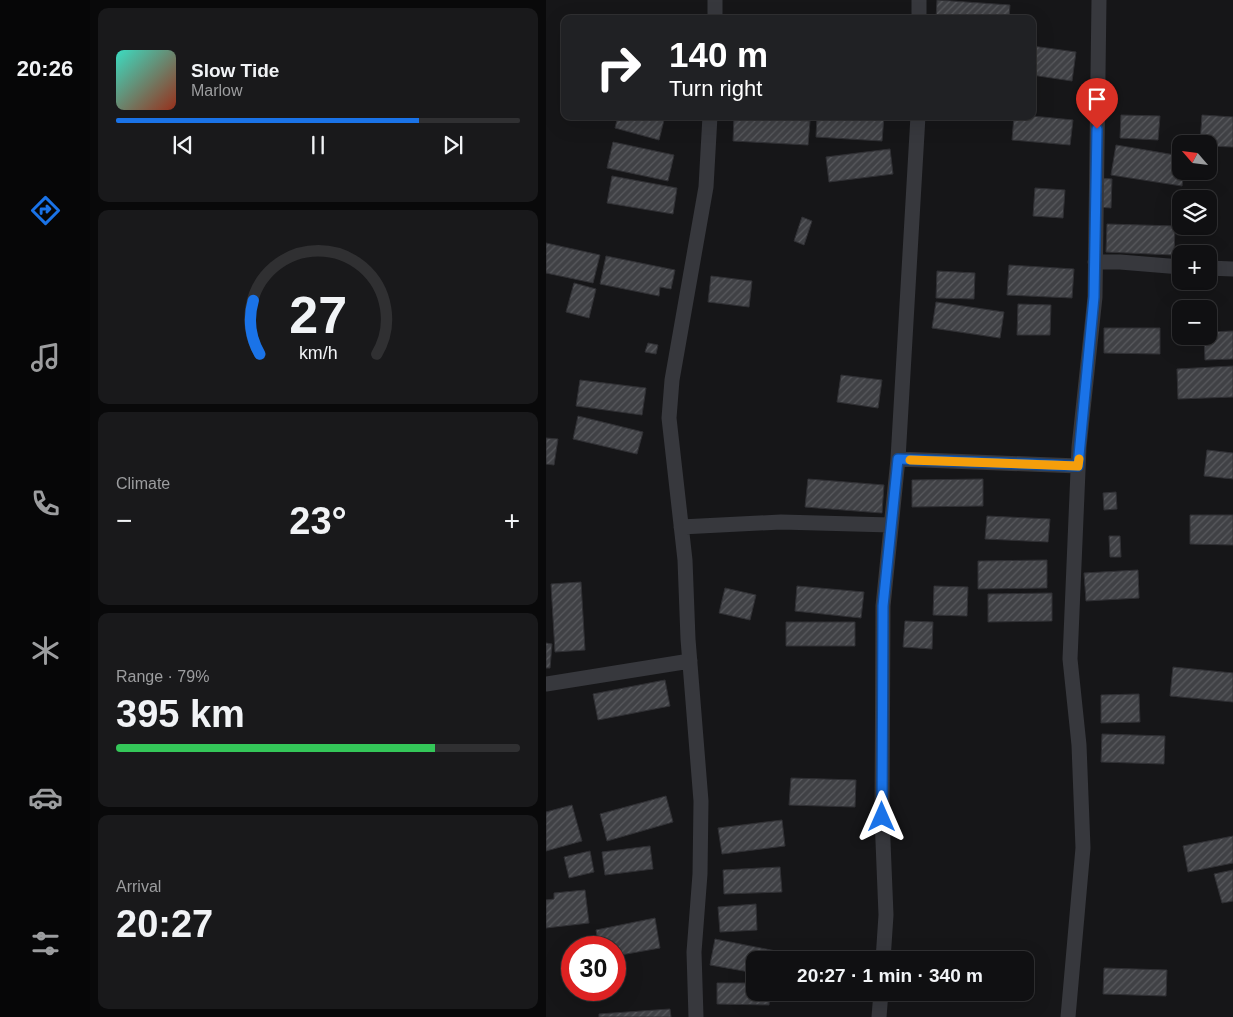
<!DOCTYPE html>
<meta charset="utf-8">
<style>
:root{--surface:#101012;--page:#19191b;--text:#f1f3f6;--muted:#9c9d9f;--line:#303032;--accent:#1a73e8}
body{margin:0;font-family:Arial,sans-serif;background:var(--page);color:var(--text);height:100vh;display:flex;flex-direction:column;font-size:19px;white-space:nowrap}
*{box-sizing:border-box;margin:0}
p{font-size:16px;color:var(--muted)}
.icon{flex:none;width:28px;height:28px;fill:none;stroke:currentColor;stroke-width:2;stroke-linecap:round;stroke-linejoin:round}
.map{position:relative;flex:1;overflow:hidden}
.panel{display:flex;flex-direction:column;gap:8px;padding:8px;background:#09090a;width:456px}
.panel>*{flex:none}
.hud{position:absolute;left:15px;top:15px;width:475px;height:105px;border-radius:10px;box-shadow:0 5px 20px #0002,0 0 0 1px var(--line);background:#202124;color:#fff;overflow:hidden}
.needle{width:32px;rotate:298deg}
.controls{position:absolute;left:626px;top:135px;display:grid;gap:10px}
.controls a{display:grid;place-items:center;width:45px;height:45px;border-radius:10px;background:var(--surface);box-shadow:0 5px 20px #0002,0 0 0 1px var(--line);font-size:25px}
.speed{position:absolute;left:15px;top:936px;display:flex;gap:10px;font-size:25px;font-weight:700;text-align:center}
.speed>*{display:grid;place-content:center;width:65px;height:65px;border-radius:50%;background:var(--surface);box-shadow:0 5px 20px #0002,0 0 0 1px var(--line);line-height:1}
.speed .limit{border:8px solid #d22;background:#fff;color:#111}
.pin{position:absolute;display:grid;place-items:center;width:42px;height:42px;color:#fff;margin:-51px -21px;border-radius:50% 50% 50% 0;rotate:-45deg;box-shadow:0 0 5px #0007}
.pin .icon{rotate:45deg}
.me{position:absolute;width:55px;margin:-28px;rotate:0deg;stroke-linejoin:round;filter:drop-shadow(0 0 4px #0008)}
.turn{display:flex;align-items:center;gap:18px;height:105px;padding:0 25px;font-size:22px}
.turn .icon{width:65px;height:65px;stroke-width:2.5}
.turn b{display:block;font-size:35px;line-height:42px}
.big{font-size:38px;font-weight:700;line-height:1.1}
.panel .card{flex:1;display:flex;flex-direction:column;justify-content:center;gap:8px;min-width:0;padding:0 18px;border-radius:10px;background:var(--page)}
.panel .dial{align-items:center;gap:0}
.dial svg{height:130px;overflow:visible;fill:none;stroke:var(--line);stroke-width:7;stroke-linecap:round;text-anchor:middle}
.dial text{fill:var(--text);stroke:none}
.song{display:flex;align-items:center;gap:15px}
.cover{width:60px;height:60px;border-radius:8px;background:linear-gradient(135deg,hsl(170 70% 55%),hsl(10 70% 35%))}
.played{height:5px;border-radius:2px;background:linear-gradient(90deg,var(--accent) 75%,var(--line) 75%)}
.keys{display:flex;justify-content:space-around;direction:ltr}
.heat{display:flex;justify-content:space-between;align-items:center;font-size:28px;direction:ltr}
.charge{height:8px;border-radius:4px;background:linear-gradient(90deg,#34c759 79%,var(--line) 0)}
.trip{position:absolute;left:200px;top:951px;width:288px;height:50px;border-radius:10px;background:var(--surface);box-shadow:0 5px 20px #0002,0 0 0 1px var(--line);font-weight:700;line-height:50px;text-align:center}
main{display:flex;flex:1;min-height:0}
.tabs{display:flex;flex-direction:column;width:90px;justify-content:space-around;align-items:center;background:#060607;color:var(--muted)}
.tabs .icon{width:35px;height:35px}
.tabs .active{color:var(--accent)}
.tabs b{font-size:22px;color:var(--text)}
.map>svg:first-child{display:block}
</style>
<main>
<nav class="tabs">
<b>20:26</b>
<svg class="icon active" aria-label="directions" viewBox="0 0 24 24"><path d="M12 3l9 9-9 9-9-9zM9 14v-3h6M13 9l2 2-2 2"/></svg>
<svg class="icon" aria-label="music" viewBox="0 0 24 24"><path d="M9 18V5l10-2v13"/><circle cx="6" cy="18" r="3"/><circle cx="16" cy="16" r="3"/></svg>
<svg class="icon" aria-label="phone" viewBox="0 0 24 24"><path d="M5 4h4l2 5-3 2q2 4 5 5l2-3 5 2v4C11 20 4 13 5 4z"/></svg>
<svg class="icon" aria-label="climate" viewBox="0 0 24 24"><path d="M12 3v18M4 7l16 10M4 17L20 7"/></svg>
<svg class="icon" aria-label="car" viewBox="0 0 24 24"><path d="M5 17H2v-5l4-1 3-4h7l3 4 3 1v5h-3M9 17h6M6 11h13"/><circle cx="7" cy="17" r="2"/><circle cx="17" cy="17" r="2"/></svg>
<svg class="icon" aria-label="filters" viewBox="0 0 24 24"><path d="M4 7h16M4 17h16"/><circle cx="9" cy="7" r="2"/><circle cx="15" cy="17" r="2"/></svg>
</nav>
<section class="panel">
<div class="card">
<div class="song"><i class="cover"></i><div><b>Slow Tide</b><p>Marlow</p></div></div>
<div class="played"></div>
<div class="keys"><svg class="icon" aria-label="previous" viewBox="0 0 24 24"><path d="M18 5L8 12l10 7zM5 5v14"/></svg><svg class="icon" aria-label="pause" viewBox="0 0 24 24"><path d="M8 5v14M16 5v14"/></svg><svg class="icon" aria-label="next" viewBox="0 0 24 24"><path d="M6 5l10 7-10 7zM19 5v14"/></svg></div>
</div>
<div class="card dial"><svg viewBox="0 0 100 80">
<path d="M14 69A42 42 0 1 1 86 69"/>
<path d="M14 69A42 42 0 0 1 10 36" stroke="#1a73e8"/>
<text x="50" y="56" font-size="32" font-weight="700">27</text>
<text x="50" y="72" font-size="11">km/h</text>
</svg></div>
<div class="card"><p>Climate</p>
<div class="heat"><a>−</a><b class="big">23°</b><a>+</a></div>
</div>
<div class="card"><p>Range · 79%</p><b class="big">395 km</b><div class="charge"></div></div>
<div class="card"><p>Arrival</p><b class="big">20:27</b></div>
</section>
<div class="map">
<svg width="687" height="1017" viewBox="0 0 687 1017">
<defs>
<pattern id="building-hatch" width="6" height="6" patternUnits="userSpaceOnUse" patternTransform="scale(1.25)"><rect width="6" height="6" fill="#404145"/><path d="M-1 1l2-2M0 6l6-6M5 7l2-2" fill="none" stroke="#595a5e"/></pattern>
</defs>
<rect width="100%" height="100%" fill="#161618"/>
<path fill="url(#building-hatch)" stroke="#303034" d="M391 0 464 5 463 19H390Z
M486 46 530 52 526 81 486 75Z
M575 115 614 116 612 140 574 138Z
M656 115 687 117V147L662 146V144H654Z
M72 116H119L113 140 69 128Z
M271 116H338L336 141 270 137Z
M468 116H486L527 120 524 145 466 140Z
M188 117 264 121 262 145 187 141Z
M67 142 128 155 122 181 61 168Z
M570 145 635 156V171H638L636 186 565 175Z
M344 149 347 174 283 182 280 157Z
M66 176 131 188 127 214 61 203Z
M553 178 566 179 565 208 552 207Z
M489 188 519 190 517 218 487 216Z
M256 217 266 221 258 245 248 241Z
M561 224 629 226 628 255 560 252Z
M0 243 54 255 47 283 0 273Z
M60 256 129 270 125 289 114 287 113 296 54 284Z
M463 265 528 269 526 298 461 295Z
M391 271 429 273 428 299 390 298Z
M165 276 206 281 203 307 162 302Z
M28 283 50 289 43 318 20 312Z
M390 302 458 312 454 338 386 328Z
M472 304 505 305 504 335H471Z
M558 328H614V354L558 353Z
M687 331V359L659 360 658 336H662V332Z
M102 343 112 345 110 354 99 352Z
M687 366V397L632 399 631 369Z
M295 375 336 380 332 408 291 402Z
M34 380 100 388 96 415 30 406Z
M32 416 97 432 91 454 27 439Z
M0 438 12 439 8 465 0 464Z
M661 450 687 453V479L658 476Z
M262 479 338 485 336 513 259 507Z
M437 479V506L366 507V480Z
M570 492 571 509 558 510 557 493Z
M644 515H687V545L644 544Z
M441 516 504 519 502 542 439 539Z
M563 536H574L575 557H564Z
M501 560V588L432 589V561Z
M592 570 593 598 540 601 538 573Z
M35 582 39 650 9 652 5 584Z
M251 586 318 592 315 618 249 611Z
M388 586 422 587 421 616 387 615Z
M179 588 210 595 204 620 173 613Z
M506 593V621L442 622V594Z
M359 621 387 622 386 649 357 647Z
M240 622H309V646H240Z
M0 643 6 644 4 668H0Z
M627 667 687 673V702L624 696Z
M119 680 124 706 52 720 47 694Z
M593 694 594 722 555 723V695Z
M556 734 619 736 618 764 555 762Z
M245 778 310 780 309 807 243 805Z
M120 796 127 822 61 841 54 814Z
M26 805 36 841 0 851V812Z
M236 820 239 846 176 854 172 828Z
M687 836V863L642 872 637 846Z
M104 846 107 869 59 875 56 852Z
M44 851 48 872 23 878 18 857Z
M234 867 236 892 178 894 177 870Z
M687 870V901L676 903 668 874Z
M39 890 43 923 0 928V900L8 899V893Z
M210 904 211 930 174 932 172 907Z
M109 918 114 948 69 956V948H53L50 930Z
M169 939 235 952 234 960H209V973L164 965Z
M558 968 621 970 620 996 557 994Z
M171 983H209V992H224L223 1005 171 1004Z
M239 992H299V998Z
M124 1009 125 1017H53V1014Z"/>
<g fill="none" stroke-linecap="round" stroke-linejoin="round">
<path stroke="#37383d" stroke-width="15" d="M373 0V19
M169 19V0
M549 262H574L635 267
M662 268 687 269
M352 459 532 466
M135 527 235 522 345 525
M0 684 144 661
M337 960 340 915 336 817 337 606 352 459 372 116
M150 1017 148 952 154 874 155 801 142 639 139 560 123 418 126 380 160 187 164 116
M333 1017 335 992
M522 1017 537 848 533 745 524 659 533 447 549 297 553 0"/>
</g>
<g fill="none" stroke-linecap="round" stroke-linejoin="round">
<g stroke="#114b97" stroke-width="12">
<path id="route" d="M336 817 337 606 352 459 532 466 548 297 551 129"/>
</g>
<use href="#route" stroke="#1a73e8" stroke-width="9"/>
<path stroke="#f59e0b" stroke-width="9" d="M364 460 532 466 533 459"/>
</g>
</svg>
<div class="controls">
<a><svg class="needle" viewBox="-14 -14 28 28"><path d="M0-13l5 13h-10z" fill="#e53935"/><path d="M0 13l5-13h-10z" fill="#9c9d9f"/></svg></a>
<a><svg class="icon" aria-label="layers" viewBox="0 0 24 24"><path d="M12 4l9 5-9 5-9-5zM3 14l9 5 9-5"/></svg></a>
<a>+</a>
<a>−</a>
</div>
<div class="speed"><div class="limit">30</div></div>
<div class="pin" style="left:551px;top:129px;background:#d93025"><svg class="icon" aria-label="arrive" viewBox="0 0 24 24"><path d="M6 21V4h12l-3 4 3 4H6"/></svg></div>
<svg class="me" style="left:336px;top:817px" viewBox="-20 -20 40 40"><path d="M0-17L14 15 0 8-14 15z" fill="#1a73e8" stroke="#fff" stroke-width="4"/></svg>
<div class="trip">20:27 · 1 min · 340 m</div>
<div class="hud">
<div class="turn"><svg class="icon" aria-label="right" viewBox="0 0 24 24"><path d="M7 20v-9h11M14 6l5 5-5 5"/></svg><div><b>140 m</b>Turn right</div></div>
</div>
</div>
</main>
